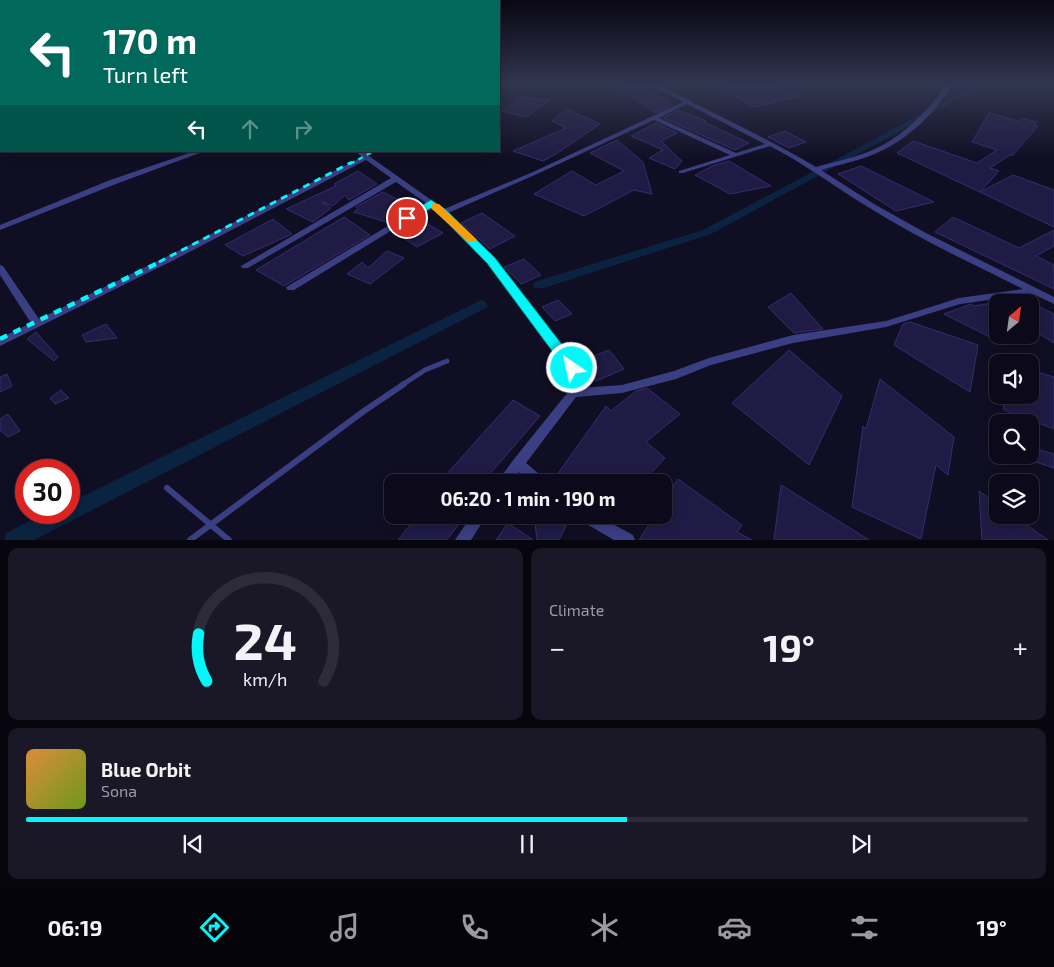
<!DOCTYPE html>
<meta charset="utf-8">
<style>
:root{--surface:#0c0a1a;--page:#1a1827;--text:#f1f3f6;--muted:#9a9aa2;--line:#2c2b39;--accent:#03f7f8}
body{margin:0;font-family:"Exo 2",sans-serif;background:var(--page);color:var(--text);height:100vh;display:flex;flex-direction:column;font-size:19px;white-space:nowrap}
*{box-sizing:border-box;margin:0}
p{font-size:16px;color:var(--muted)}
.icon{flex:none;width:28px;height:28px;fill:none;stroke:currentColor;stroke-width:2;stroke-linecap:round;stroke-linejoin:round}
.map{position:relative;height:540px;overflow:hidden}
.side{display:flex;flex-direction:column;gap:8px;padding:8px;background:#07060e;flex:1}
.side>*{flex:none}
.top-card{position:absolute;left:0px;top:0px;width:500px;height:152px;box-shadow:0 2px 12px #0003,0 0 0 1px var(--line);background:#00695c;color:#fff;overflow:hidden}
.needle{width:32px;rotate:29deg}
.tools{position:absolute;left:989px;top:294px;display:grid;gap:10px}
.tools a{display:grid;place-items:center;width:50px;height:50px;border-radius:10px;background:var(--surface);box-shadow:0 2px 12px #0003,0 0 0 1px var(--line);font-size:25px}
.speed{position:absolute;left:15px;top:459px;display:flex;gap:10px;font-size:25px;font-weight:700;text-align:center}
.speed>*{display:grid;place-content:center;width:65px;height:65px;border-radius:50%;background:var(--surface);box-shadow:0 2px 12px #0003,0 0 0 1px var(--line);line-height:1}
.speed .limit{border:8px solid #d22;background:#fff;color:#111}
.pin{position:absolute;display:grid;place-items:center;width:42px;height:42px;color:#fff;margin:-21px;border:2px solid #fff;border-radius:50%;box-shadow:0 1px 5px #0007}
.me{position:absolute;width:55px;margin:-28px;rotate:326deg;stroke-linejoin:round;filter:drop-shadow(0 0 4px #0008)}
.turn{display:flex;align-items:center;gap:18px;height:105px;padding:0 20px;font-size:22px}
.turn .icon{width:65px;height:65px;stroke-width:2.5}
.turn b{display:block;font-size:35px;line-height:42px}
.lanes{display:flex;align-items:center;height:48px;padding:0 20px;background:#0003;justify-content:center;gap:25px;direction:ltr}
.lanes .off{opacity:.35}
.big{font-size:38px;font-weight:700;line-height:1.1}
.side .widget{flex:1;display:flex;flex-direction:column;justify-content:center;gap:8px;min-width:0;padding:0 18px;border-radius:10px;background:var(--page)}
.side .dial{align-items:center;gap:0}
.dial svg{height:130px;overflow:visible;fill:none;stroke:var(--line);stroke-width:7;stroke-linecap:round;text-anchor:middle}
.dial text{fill:var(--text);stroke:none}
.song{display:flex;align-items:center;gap:15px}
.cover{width:60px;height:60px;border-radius:8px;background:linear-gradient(135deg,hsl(30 70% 55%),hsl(80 70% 35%))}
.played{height:5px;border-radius:2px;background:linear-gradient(90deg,var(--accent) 60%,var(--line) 60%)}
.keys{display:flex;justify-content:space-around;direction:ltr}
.heat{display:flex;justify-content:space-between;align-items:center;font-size:28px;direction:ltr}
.side .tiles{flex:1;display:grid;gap:8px;grid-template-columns:1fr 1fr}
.widget:last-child{grid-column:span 2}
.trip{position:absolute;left:384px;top:474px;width:288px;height:50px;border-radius:10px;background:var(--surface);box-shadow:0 2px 12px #0003,0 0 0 1px var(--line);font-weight:700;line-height:50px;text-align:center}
.menu{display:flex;height:80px;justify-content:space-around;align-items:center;background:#05040a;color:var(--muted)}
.menu .icon{width:35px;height:35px}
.menu .selected{color:var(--accent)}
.menu b{font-size:22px;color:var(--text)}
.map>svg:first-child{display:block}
</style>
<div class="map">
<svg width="1054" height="540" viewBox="0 0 1054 540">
<rect width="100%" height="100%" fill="#100e23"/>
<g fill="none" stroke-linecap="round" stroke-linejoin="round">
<path fill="#0a2340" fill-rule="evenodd" d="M976 85H985L711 234 544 288H534L533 285 534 282 703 230Z
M481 300 486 302 488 305 486 308 34 540H4L6 533 47 512H69V503Z"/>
</g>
<path fill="#1f1b44" stroke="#342d70" d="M635 85H644L672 105 656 113 619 89Z
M737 85H768L800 96 754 107 722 89Z
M520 97 550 100 526 117 502 111Z
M567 109 600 124 556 154 543 161 513 151 566 128 552 121Z
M679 110 706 121 704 122 749 143 735 150 663 118Z
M989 113 1019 121 1022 118 1037 122 1034 125 1038 126 1013 155H1010L990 168 999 171 980 192 1013 175 1054 190V227L897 153 913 141 977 163 997 150 972 142Z
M656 123 677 133 661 141 682 161 675 169 649 158 663 150 631 136Z
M785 131 806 142 789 148 768 137Z
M617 140 643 162 652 194 634 190 584 216 534 194 572 171 596 185 624 171 590 153Z
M729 161 771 186 730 194 695 175 712 166Z
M861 166 934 202 896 211 838 174Z
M358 171 377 184 349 200 345 195 333 206 322 202 331 208 313 222 286 209 336 186 334 184Z
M383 192 408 205 398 218 389 223 354 212 358 209 356 207Z
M482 213 515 236 490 249 461 223Z
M344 217 370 235 284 286 256 270Z
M953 217 1019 248 1054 230V246L1036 256 1054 265V289L935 232Z
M273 219 292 234 243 256 225 245Z
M421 220 443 233 417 247 402 237Z
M387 251 404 258 370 284 347 274 362 262 368 268Z
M524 259 541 275 521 284 504 267Z
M791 293 823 329 794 333 768 307Z
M558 300 572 314 555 321 542 307Z
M998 302V341L944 314 971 304 974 306Z
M1030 302 1054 314V343L1030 328Z
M910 322 978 345 970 392 894 345 903 324Z
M106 324 117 338 86 342 82 335Z
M36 332 58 357 54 361 27 339Z
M609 350 624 369 596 381 581 361Z
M789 350 842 396 809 465 732 403Z
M1030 370 1054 377V429L1004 410 1002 395H1030Z
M7 374 12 386 0 392V377Z
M880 379 954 437 948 475 936 465 921 539 852 507 863 426 866 429Z
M647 388 680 414 646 442 665 458 643 482H552L606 406 611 411 636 391Z
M61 390 69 398 55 404 50 398Z
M513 400 540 416 483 482H452L444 477Z
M8 414 20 431 8 437 0 430V419Z
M1033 448 1054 454V468L1036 462Z
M678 479 742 525 737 532 752 540H639L655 515H662V503Z
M781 485 869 540H774Z
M979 491 998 504V515H1013L1048 540H982Z
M418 515H442L458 525 447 540H398Z
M534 515H545L566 526 559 540H537Z
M508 523 533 540H496Z"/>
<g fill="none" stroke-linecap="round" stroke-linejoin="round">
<path stroke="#3a3e82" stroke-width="5" d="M402 385 425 370 447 361"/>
<path stroke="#3a3e82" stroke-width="6" d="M167 488 229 540
M190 540 364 411 404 384"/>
<path fill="#3a3e82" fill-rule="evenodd" d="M650 85C663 84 684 98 696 104 736 124 777 144 816 167 837 161 859 157 879 147 907 133 928 110 946 85H952C937 111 910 137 883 150 864 160 841 164 821 170L874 204 926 233 1054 297V304L1033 294 960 304 886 327 793 343 711 365 676 379 622 393 576 397 526 463 544 478 546 482H531L519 472 511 482H498L500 478 514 459 568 392 570 378 567 369 488 262 453 226 430 207 294 290H288L286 288 288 286 426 203 396 182 248 268H242L241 266 391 178 366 160 174 260 0 346V338L31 323 0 275V265L3 266 39 319 168 256 362 157 355 151H363L369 156 444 209 533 172 683 102ZM687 104 765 144 736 153 659 118ZM654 120 730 155 679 171V173H683L770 146C805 164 835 187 868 207 917 238 971 263 1023 289L959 298 886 321 793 335 709 358 674 371 622 385 579 388 580 378 576 365 494 258 448 213 537 174Z
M195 151H205L116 184 0 230V225L110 180Z
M472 515H487L471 540H455Z
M576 515H596L633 535 635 540H614L578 519Z"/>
<path stroke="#03f7f8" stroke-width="2.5" stroke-dasharray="5 4.5" stroke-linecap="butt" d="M350 164 374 151"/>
<path stroke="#03f7f8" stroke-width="3" stroke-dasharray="7 5.5" stroke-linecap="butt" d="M159 262 352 162"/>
<path stroke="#03f7f8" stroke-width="4.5" stroke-dasharray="8 7" stroke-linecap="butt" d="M0 339 162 261"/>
</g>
<linearGradient id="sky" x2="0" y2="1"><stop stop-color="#090813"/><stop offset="0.53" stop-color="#313650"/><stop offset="1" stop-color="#313650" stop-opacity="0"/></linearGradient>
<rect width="1054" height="160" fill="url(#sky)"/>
<path fill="#03f7f8" stroke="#02a1a1" d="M431 200 446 210 495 258 577 364 579 368 577 371 572 373 567 371 487 263 439 214 431 208 410 220 407 221 402 218Z"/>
<path fill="#f59e0b" d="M432 204H439L475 238 477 240 475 242H468L432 209Z"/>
</svg>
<div class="tools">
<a><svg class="needle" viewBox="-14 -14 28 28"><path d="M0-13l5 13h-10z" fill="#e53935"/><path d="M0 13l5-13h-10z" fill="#9a9aa2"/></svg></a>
<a><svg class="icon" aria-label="sound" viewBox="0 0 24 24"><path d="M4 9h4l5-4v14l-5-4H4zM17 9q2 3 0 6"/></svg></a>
<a><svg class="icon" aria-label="search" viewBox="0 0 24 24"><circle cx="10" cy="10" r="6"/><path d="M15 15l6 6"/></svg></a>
<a><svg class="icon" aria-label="layers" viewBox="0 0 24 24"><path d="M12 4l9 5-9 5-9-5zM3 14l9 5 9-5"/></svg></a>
</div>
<div class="speed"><div class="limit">30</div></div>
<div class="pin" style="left:407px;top:218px;background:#d93025"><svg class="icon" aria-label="arrive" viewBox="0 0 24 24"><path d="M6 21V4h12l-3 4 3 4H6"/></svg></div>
<svg class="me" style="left:572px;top:368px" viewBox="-20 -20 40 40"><circle r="17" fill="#03f7f8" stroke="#fff" stroke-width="3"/><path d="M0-11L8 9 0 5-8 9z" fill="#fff"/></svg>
<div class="trip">06:20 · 1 min · 190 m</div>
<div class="top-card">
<div class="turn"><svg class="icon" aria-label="left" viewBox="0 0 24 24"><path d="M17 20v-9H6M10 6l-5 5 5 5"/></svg><div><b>170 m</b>Turn left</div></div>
<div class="lanes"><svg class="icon" aria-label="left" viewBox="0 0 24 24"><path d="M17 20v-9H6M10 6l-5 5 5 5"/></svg><svg class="icon off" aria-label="ahead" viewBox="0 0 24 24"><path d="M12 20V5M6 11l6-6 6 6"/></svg><svg class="icon off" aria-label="right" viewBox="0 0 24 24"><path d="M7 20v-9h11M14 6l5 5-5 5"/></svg></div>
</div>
</div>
<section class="side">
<div class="tiles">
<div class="widget dial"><svg viewBox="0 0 100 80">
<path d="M14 69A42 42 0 1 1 86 69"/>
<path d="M14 69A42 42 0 0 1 9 40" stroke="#03f7f8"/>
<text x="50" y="56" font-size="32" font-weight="700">24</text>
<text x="50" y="72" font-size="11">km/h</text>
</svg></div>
<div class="widget"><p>Climate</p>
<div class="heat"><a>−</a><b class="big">19°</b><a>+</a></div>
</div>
<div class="widget">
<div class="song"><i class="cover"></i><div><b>Blue Orbit</b><p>Sona</p></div></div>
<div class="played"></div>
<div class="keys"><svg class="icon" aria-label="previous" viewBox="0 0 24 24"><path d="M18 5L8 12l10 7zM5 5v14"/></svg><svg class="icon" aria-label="pause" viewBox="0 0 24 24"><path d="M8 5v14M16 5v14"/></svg><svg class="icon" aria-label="next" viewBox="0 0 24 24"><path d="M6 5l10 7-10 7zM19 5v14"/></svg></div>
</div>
</div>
</section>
<nav class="menu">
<b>06:19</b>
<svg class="icon selected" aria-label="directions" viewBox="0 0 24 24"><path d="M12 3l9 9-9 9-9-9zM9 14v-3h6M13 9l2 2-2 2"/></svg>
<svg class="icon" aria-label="music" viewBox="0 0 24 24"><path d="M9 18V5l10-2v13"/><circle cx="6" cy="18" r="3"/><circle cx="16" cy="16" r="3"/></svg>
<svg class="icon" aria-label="phone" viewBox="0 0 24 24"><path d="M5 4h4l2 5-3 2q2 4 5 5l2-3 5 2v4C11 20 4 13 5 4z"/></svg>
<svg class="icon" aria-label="climate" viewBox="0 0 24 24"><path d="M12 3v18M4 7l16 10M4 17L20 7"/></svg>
<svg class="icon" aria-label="car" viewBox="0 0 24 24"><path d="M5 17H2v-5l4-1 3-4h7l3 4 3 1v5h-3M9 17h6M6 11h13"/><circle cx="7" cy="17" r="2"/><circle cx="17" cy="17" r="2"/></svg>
<svg class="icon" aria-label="filters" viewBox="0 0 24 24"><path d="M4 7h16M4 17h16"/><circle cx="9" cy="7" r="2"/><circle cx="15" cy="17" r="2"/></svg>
<b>19°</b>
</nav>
